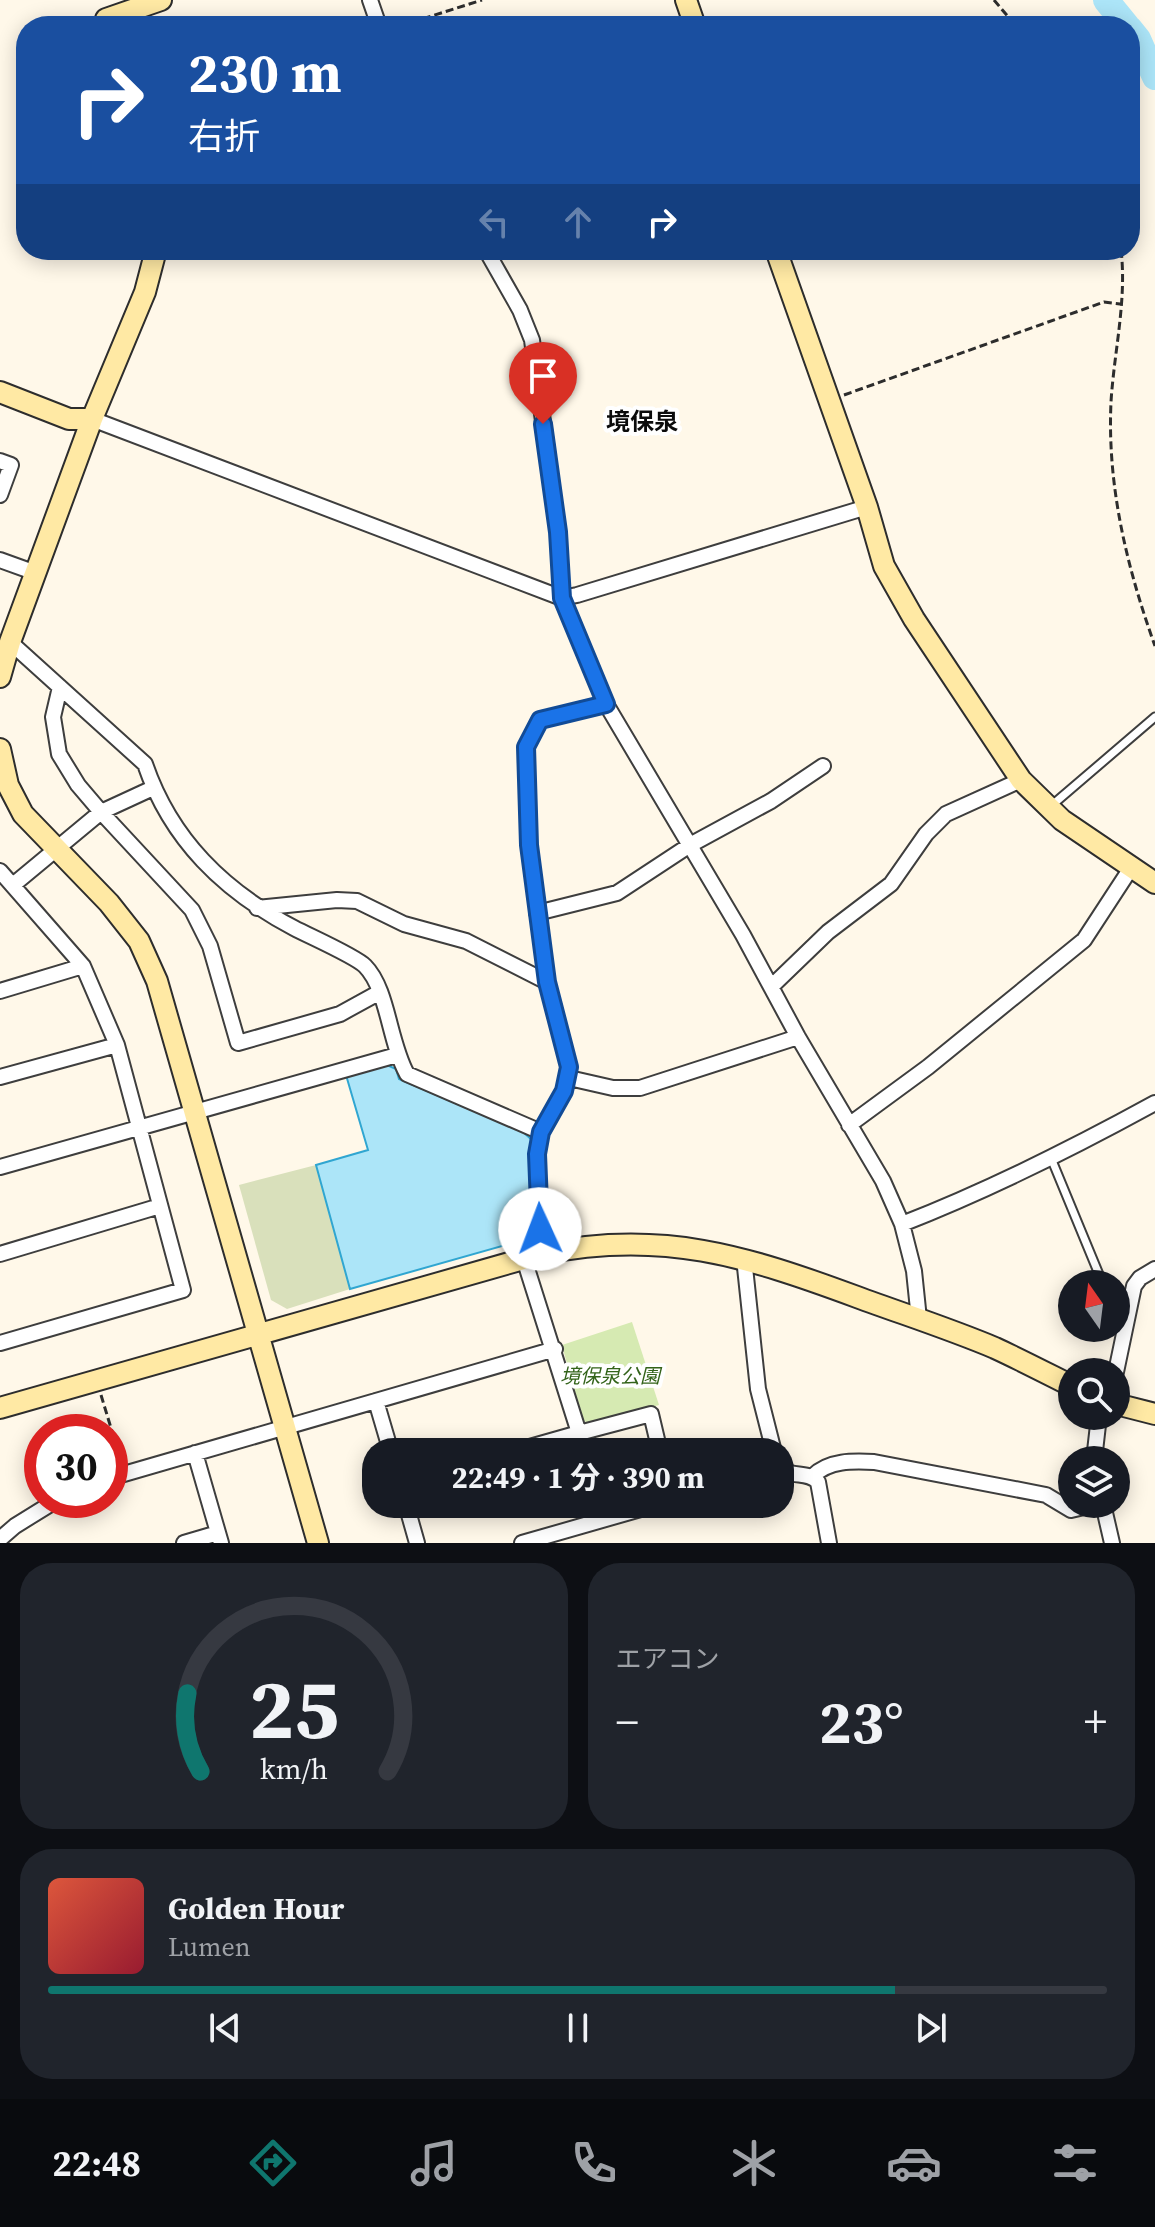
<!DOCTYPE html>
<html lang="ja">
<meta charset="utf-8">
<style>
:root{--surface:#171b24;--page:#20242c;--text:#f1f3f6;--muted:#9ea1a6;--line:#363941;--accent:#0f766e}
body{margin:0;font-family:"Source Serif 4","Noto Sans JP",serif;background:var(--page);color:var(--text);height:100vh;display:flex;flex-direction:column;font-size:30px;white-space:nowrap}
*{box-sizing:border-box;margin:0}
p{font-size:26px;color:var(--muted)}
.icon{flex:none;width:44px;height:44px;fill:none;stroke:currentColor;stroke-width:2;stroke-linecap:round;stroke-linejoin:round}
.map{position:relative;height:1543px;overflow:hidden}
.sheet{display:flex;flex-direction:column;gap:20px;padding:20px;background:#0d0f14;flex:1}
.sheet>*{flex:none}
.top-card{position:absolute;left:16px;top:16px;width:1124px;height:244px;border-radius:32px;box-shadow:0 4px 20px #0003;background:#1a4fa0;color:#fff;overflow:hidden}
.needle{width:52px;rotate:346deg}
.controls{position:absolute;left:1058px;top:1270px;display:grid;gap:16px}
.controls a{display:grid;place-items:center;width:72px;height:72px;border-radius:50%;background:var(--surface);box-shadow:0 4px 20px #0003;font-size:40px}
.speed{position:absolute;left:24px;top:1414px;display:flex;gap:16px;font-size:40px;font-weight:700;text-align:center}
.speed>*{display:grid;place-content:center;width:104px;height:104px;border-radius:50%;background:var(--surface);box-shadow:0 4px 20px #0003;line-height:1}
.speed .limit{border:12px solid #d22;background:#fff;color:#111}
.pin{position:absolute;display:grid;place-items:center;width:68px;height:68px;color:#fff;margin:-82px -34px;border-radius:50% 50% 50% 0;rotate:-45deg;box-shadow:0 0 8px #0007}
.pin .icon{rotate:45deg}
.me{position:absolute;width:88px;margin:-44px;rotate:358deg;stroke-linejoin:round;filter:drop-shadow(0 0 6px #0008)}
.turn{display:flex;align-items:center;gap:28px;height:168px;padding:0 40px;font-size:36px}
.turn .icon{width:104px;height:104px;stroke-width:2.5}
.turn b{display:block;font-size:56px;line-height:68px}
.lanes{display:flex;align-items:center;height:76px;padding:0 40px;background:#0003;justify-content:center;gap:40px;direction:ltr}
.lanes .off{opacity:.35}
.big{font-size:60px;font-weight:700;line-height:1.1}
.sheet .tile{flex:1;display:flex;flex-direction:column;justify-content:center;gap:12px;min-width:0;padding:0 28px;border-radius:32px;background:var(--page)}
.sheet .dial{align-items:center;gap:0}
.dial svg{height:208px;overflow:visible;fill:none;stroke:var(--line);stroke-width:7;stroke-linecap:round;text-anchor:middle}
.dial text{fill:var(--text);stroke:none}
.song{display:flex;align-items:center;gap:24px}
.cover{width:96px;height:96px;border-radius:12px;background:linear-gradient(135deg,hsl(10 70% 55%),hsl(350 70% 35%))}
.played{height:8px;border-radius:4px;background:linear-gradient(90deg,var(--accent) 80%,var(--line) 80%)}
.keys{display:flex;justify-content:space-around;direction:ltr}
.heat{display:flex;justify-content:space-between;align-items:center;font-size:44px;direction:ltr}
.sheet .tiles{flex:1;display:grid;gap:20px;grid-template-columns:1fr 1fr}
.tile:last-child{grid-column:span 2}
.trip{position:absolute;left:362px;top:1438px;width:432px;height:80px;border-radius:32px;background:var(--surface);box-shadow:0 4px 20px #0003;font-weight:700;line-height:80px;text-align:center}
.tabs{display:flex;height:128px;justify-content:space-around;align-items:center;background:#090b0e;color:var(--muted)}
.tabs .icon{width:56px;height:56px}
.tabs .selected{color:var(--accent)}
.tabs b{font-size:36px;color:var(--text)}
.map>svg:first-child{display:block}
</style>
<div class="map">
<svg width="1155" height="1543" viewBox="0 0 1155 1543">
<rect width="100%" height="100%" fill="#fff8e9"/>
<path fill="#d6eab2" d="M632 1322 659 1405 590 1424 582 1420 562 1345Z"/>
<path fill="#d9e0bb" d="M316 1165 350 1289 287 1309 271 1300 239 1185Z"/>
<path fill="#ace5f8" stroke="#30a6d1" stroke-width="2" d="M387 1065 396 1069 399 1079 523 1132 532 1140 529 1155 535 1231 527 1239 350 1289 316 1165 368 1150 346 1075Z"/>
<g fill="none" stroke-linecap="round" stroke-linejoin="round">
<path stroke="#ace5f8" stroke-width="26" d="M1106 0 1127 26
M1130 29 1138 39 1155 77"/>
<g stroke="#3e3e3e" stroke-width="11">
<path id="lane" d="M1051 806 1155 717
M1051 1158 1103 1284
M1116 1308 1127 1322"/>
</g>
<g stroke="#3e3e3e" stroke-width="18">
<path id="street" d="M370 0 379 26
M486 250 520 310 532 340 558 532 562 598 606 704 743 935 798 1037 883 1181 902 1224 914 1271 919 1319
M92 419 562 598 577 595 867 507
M0 461 11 465 0 495
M0 560 36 573
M10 642 145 764C171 840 224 891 294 928 309 936 355 956 365 966 388 989 389 1042 407 1074L541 1132
M60 687 53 717 59 754 78 785 101 812 192 910 210 946 238 1043 340 1014 380 992
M0 871 83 966 117 1045 183 1290 0 1343
M13 885 101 812 153 788
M257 908 337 900 357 901 404 924 466 941 547 982
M537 913 617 893 690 845 771 801 823 766
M771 987 828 932 891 884 926 834 946 814 1021 780
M0 991 83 966
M0 1077 117 1045
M569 1078 613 1088H640L798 1037
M849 1125 928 1067 1084 940 1131 868
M0 1167 397 1055
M902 1224C989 1190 1073 1148 1155 1103
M0 1254 160 1206
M541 1254 537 1154 541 1132 564 1091 569 1067 547 982 529 845 526 747 540 720 606 704
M744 1258 758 1389 774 1452
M524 1259 579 1433 651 1414 660 1452
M1116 1372 1134 1286 1140 1278 1155 1269
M376 1401 391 1452
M512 1452 579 1433
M195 1453 221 1543
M1094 1460 1099 1416
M780 1467C791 1479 807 1470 818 1482L829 1543
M813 1476C829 1460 853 1461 874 1462L1046 1495 1071 1510 1097 1504
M110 1478 555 1349
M406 1504 417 1543
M1103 1504 1112 1543
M0 1539 15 1526 57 1500
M184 1543 218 1533
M522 1543 658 1504"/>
</g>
<g stroke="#2d2d2d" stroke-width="24">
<path id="secondary" d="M686 0 695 26
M106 19 161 0
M776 250 867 507 884 566 914 619 1021 780 1062 820 1155 883
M0 392 69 419H92
M0 677 10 642 92 419 145 292 156 250
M0 749 8 785 23 814 109 903 139 941 157 981 318 1543
M1116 1404 1155 1414
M0 1408 541 1254C661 1229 746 1256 857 1297 903 1314 950 1329 995 1348 1021 1360 1046 1373 1072 1386"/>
</g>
<path stroke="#2d2d2d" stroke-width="3" stroke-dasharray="8 4" stroke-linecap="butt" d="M994 0 1016 26
M400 26 482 0
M1121 250C1127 300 1114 352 1111 402 1107 486 1127 568 1155 646
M844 395 1104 302 1120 304
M101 1395 121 1461"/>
<use href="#lane" stroke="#fff" stroke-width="7"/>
<use href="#street" stroke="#fff" stroke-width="14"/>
<use href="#secondary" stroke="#ffe9a4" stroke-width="20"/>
</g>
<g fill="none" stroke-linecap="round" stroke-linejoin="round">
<g stroke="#114b97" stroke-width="20">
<path id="route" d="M540 1229 537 1154 541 1132 564 1091 569 1067 547 982 529 845 526 747 540 720 606 704 562 598 558 532 543 424"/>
</g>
<use href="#route" stroke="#1a73e8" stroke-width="14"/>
</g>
<g text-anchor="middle" stroke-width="8" stroke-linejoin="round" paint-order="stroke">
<g font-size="20" font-style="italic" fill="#33631a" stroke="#fff">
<text x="610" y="1383">境保泉公園</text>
</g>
<g font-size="24" font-weight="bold" fill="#0b0b0b" stroke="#fff">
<text x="642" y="430">境保泉</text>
</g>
</g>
</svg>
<div class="controls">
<a><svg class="needle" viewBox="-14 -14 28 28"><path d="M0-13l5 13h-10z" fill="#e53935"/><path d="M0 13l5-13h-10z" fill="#9ea1a6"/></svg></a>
<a><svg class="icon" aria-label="search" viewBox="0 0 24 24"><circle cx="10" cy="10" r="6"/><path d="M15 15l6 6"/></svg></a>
<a><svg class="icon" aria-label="layers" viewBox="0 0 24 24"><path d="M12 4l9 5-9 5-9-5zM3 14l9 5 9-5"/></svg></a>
</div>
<div class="speed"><div class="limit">30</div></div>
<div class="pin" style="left:543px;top:424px;background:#d93025"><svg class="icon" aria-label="arrive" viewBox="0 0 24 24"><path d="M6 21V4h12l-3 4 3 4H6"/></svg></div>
<svg class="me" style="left:540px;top:1229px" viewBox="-20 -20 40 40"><circle r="19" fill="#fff"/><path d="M0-13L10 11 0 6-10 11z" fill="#1a73e8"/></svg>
<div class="trip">22:49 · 1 分 · 390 m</div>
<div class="top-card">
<div class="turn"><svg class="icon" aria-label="right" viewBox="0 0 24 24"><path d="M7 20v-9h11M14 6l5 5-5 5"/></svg><div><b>230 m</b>右折</div></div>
<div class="lanes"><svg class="icon off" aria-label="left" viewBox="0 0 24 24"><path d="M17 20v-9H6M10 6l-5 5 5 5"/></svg><svg class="icon off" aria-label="ahead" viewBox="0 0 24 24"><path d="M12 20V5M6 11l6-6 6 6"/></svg><svg class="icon" aria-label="right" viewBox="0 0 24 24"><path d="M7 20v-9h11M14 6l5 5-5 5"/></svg></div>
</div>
</div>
<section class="sheet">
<div class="tiles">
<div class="tile dial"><svg viewBox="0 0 100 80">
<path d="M14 69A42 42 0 1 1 86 69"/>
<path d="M14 69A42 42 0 0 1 9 39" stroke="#0f766e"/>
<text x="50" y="56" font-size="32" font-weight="700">25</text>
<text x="50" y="72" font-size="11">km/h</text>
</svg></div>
<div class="tile"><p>エアコン</p>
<div class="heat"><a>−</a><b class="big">23°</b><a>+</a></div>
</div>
<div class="tile">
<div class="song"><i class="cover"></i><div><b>Golden Hour</b><p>Lumen</p></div></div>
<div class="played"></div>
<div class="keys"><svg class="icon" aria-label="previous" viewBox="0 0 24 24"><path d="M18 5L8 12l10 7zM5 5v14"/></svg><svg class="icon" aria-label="pause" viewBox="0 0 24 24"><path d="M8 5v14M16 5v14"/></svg><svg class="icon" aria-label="next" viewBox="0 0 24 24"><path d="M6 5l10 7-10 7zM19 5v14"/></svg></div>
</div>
</div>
</section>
<nav class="tabs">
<b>22:48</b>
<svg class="icon selected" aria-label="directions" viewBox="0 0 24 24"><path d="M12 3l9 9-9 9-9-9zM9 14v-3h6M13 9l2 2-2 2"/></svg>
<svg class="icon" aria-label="music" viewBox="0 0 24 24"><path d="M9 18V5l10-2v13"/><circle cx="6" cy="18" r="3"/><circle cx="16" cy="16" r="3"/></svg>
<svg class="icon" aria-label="phone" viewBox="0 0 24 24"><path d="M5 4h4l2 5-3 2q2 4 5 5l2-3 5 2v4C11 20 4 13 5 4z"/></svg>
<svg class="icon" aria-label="climate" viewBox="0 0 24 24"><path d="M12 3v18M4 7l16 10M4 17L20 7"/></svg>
<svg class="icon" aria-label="car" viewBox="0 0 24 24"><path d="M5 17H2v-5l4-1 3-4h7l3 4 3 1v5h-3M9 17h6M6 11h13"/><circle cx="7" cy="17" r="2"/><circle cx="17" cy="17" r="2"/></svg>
<svg class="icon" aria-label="filters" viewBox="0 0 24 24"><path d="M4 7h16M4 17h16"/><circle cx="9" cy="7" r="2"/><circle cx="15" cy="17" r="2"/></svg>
</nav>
